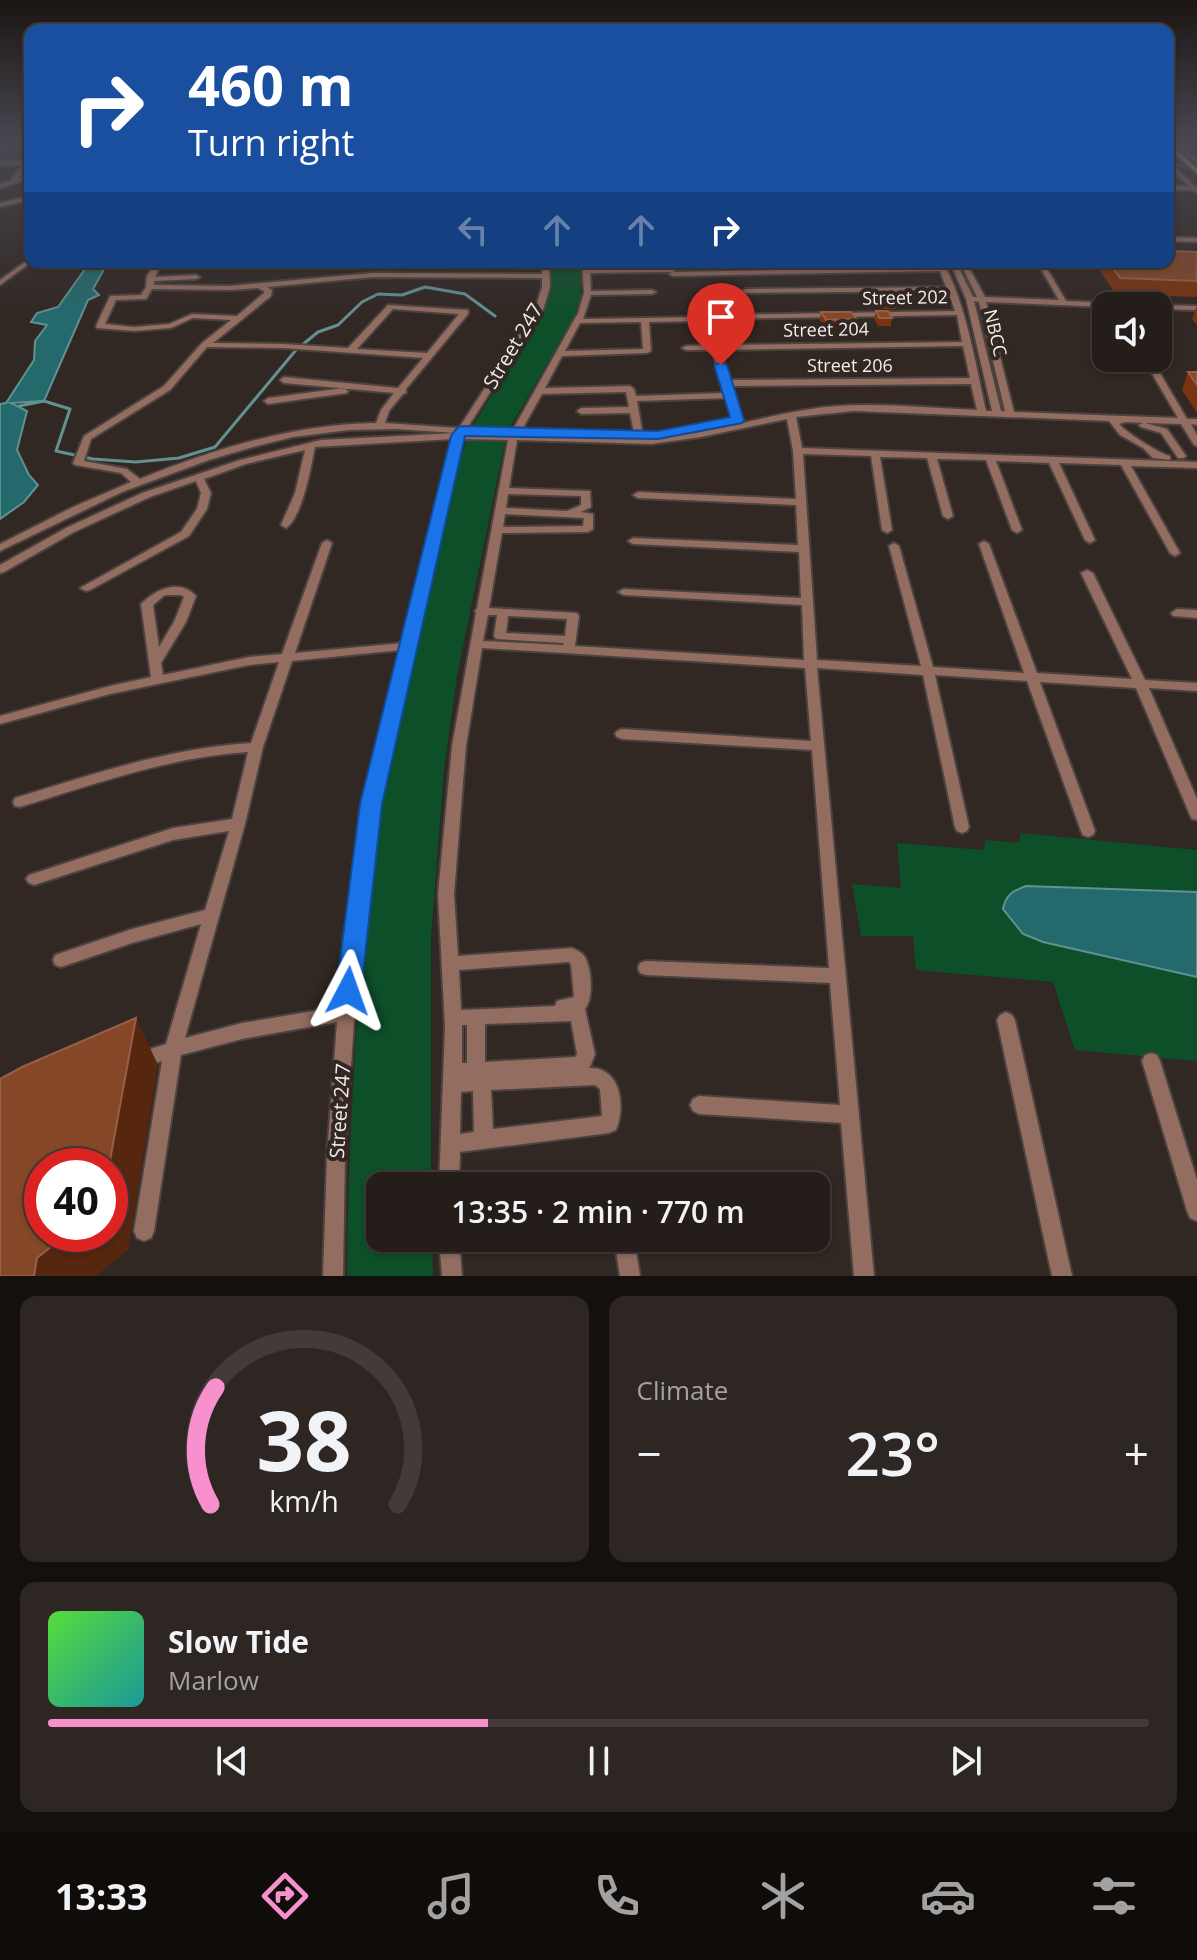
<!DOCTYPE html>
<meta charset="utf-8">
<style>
:root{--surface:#251d1a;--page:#2d2623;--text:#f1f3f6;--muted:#a3a2a2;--line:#423b39;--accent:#f790cd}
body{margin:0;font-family:"Open Sans",sans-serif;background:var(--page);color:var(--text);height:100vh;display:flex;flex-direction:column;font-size:30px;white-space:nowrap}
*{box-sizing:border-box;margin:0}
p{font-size:26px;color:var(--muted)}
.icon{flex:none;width:44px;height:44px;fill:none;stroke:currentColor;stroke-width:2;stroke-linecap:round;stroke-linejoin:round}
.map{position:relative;height:1276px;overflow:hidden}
.side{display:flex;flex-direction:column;gap:20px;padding:20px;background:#14100e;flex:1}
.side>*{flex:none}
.guide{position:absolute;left:24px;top:24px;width:1150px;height:244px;border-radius:16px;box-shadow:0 2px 6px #0004,0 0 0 2px var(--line);background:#1a4fa0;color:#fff;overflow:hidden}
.controls{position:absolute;left:1092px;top:292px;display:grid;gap:16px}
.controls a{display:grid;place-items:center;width:80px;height:80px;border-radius:16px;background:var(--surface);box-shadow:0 2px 6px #0004,0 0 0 2px var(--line);font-size:40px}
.speed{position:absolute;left:24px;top:1148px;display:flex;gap:16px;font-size:40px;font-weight:700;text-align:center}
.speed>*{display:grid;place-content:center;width:104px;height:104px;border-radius:50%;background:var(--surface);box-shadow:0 2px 6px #0004,0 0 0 2px var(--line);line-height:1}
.speed .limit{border:12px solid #d22;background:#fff;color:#111}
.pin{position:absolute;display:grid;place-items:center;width:68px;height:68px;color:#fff;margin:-82px -34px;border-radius:50% 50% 50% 0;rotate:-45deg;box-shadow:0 0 8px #0007}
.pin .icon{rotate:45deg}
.me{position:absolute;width:88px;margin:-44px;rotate:4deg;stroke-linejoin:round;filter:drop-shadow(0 0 6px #0008)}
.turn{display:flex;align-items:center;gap:28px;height:168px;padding:0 32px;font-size:36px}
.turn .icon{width:104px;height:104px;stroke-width:2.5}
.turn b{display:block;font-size:56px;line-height:68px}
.lanes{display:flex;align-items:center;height:76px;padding:0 32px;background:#0003;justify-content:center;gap:40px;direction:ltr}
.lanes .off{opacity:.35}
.big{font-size:60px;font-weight:600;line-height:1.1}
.side .tile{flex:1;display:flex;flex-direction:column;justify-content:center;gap:12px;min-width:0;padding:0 28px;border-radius:16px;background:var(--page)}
.side .dial{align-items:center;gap:0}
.dial svg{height:208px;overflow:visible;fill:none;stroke:var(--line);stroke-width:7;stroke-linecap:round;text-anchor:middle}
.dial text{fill:var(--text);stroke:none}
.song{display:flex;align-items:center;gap:24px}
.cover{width:96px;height:96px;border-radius:12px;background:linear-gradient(135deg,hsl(110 70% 55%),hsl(180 70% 35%))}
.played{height:8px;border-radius:4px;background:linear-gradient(90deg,var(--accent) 40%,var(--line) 40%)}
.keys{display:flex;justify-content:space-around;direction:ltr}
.heat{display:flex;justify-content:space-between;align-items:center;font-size:44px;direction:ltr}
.side .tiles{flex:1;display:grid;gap:20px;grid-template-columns:1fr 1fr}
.tile:last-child{grid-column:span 2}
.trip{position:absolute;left:366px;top:1172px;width:464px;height:80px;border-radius:16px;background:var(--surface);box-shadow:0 2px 6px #0004,0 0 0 2px var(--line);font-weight:600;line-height:80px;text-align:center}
.tabs{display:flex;height:128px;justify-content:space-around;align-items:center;background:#0f0c0a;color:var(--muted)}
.tabs .icon{width:56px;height:56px}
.tabs .on{color:var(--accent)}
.tabs b{font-size:36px;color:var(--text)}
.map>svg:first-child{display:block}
</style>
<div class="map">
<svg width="1197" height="1276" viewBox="0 0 1197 1276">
<rect width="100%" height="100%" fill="#312723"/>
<path fill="#0d4f29" d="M551 262H580L581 297 574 318 509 429 472 427 541 316 548 297Z
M678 262H764L767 268 680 270Z
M472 440 505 441 457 676 444 770 431 937V1186H380V1238H432L433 1276H347C349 1110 358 944 386 780 405 670 435 562 462 454L466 442Z
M1021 833 1197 850V1061L1075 1050 1053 982 916 970 913 936H861L852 884 901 888 897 843 984 850 985 840 1019 843Z"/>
<path fill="#246a6d" stroke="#629192" stroke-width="2" d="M90 262H108L93 289 99 295 88 300 44 401 11 403 27 411 17 450 29 475 38 485 24 502 0 519V404L6 403 34 360 35 341 47 325 31 322 37 313 58 307Z
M1026 886 1197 892V977L1043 942 1023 934 1003 909C1006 894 1013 891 1026 886Z"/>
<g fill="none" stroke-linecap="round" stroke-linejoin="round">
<path stroke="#629192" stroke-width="3" d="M19 406 44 401 70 409 56 451 93 459 136 462 179 458 215 447 296 350 318 332 338 325 362 302 378 294 402 295 425 287 465 294 495 316"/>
<path fill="#246a6d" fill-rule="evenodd" d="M1168 163 1197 165V169L1168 167Z"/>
<g stroke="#4c423f" stroke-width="4">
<path id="minor" d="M7 142H13L0 151V146Z
M1171 142H1177L1197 159V164Z
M30 158V164L18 178 30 174V178L0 188V184L10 181 23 165H0V161H26Z
M1168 161 1197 188V193L1192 190H1168V186H1189L1168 166Z
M30 196V200L0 207V203Z
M1168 237 1197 238V242L1168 241Z
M25 262 30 263 0 285V280Z
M156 262H162L155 277 196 275 200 277 196 279 154 281V285L229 286 373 273 542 274 543 262H549L550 287 543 310 464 433 510 435 578 313 584 293 582 262H588L589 269 672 268 676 270 673 272 938 267 937 262H943C966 304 975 361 986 411H992L966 299 950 262H956L973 297H977L960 262H966L985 297 1059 300 1037 262H1043L1066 301 1144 304 1145 306 1106 307 986 302 1014 412 1178 418 1143 358H1151L1187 419H1197V425L1191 424 1197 435V446L1194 445 1181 424 1145 423 1167 429 1186 456 1184 458H1178L1161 433 1141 427 1139 425 1143 423 1126 422 1119 424C1127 433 1160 454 1170 456V460L1153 458 1143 448 1120 435 1109 421 854 411 796 417 802 448 1197 462V468L1131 466 1180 553 1175 556 1170 553 1121 465 1059 463 1095 540 1090 543 1085 540 1049 463 996 461 1022 530 1017 533 1012 530 986 460 937 459 953 516 948 519 943 516 927 458 880 457 892 530 887 533 882 530 871 456 803 454 817 660 921 666 889 546 894 543 899 546 933 667 1024 673 979 544 984 541 989 544 1037 673 1132 679 1081 573 1087 570 1093 573 1145 680 1197 683V691L1149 688 1197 799V820L1192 819 1190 815 1136 688 1040 682 1095 831 1093 835 1088 837 1083 835 1081 831 1027 681 935 675 969 827 967 831 962 833 957 831 955 827 923 675 817 668 874 1276H854L841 1123 699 1114 693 1111 690 1105 693 1099 699 1096 840 1105 830 983 646 975 640 973 638 968 640 963 646 961 829 968 812 750 622 739 617 737 615 734 617 731 622 729 811 741 805 668 482 648 466 746 454 894 458 956 572 948C579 951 585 954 587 962 592 975 593 999 585 1009L595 1054 590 1067 588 1068C621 1066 626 1106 616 1130L609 1133 460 1152 459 1186H439L445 1027 438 894 452 746 476 613 475 611 477 608 508 440 462 439 378 804 359 947 345 1156 343 1276H323L327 1156 337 1022 242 1039 181 1055 154 1231 151 1238 144 1241 137 1238 134 1231 162 1061 141 1068 135 1066 132 1060 135 1054 166 1044 201 924 132 943 61 967 55 965 53 960 55 955 132 929 205 910 229 831 173 840 34 885 29 883 26 879 29 875 173 828 232 819 248 752C169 757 95 784 20 807L15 806 13 802 15 798C93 774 169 748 251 743L279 662 249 665 110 694 0 724V716L110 686 151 677 141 604C156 589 179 578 196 596L186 622 161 663 163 675 249 657 282 654 322 543 327 540 332 543 295 653 403 643 453 439 315 447C311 467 302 518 286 528L281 525 295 493 305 450 246 464 204 479 211 493 207 509 189 536 90 590 86 591 80 588 181 532 197 509 201 493 196 481 150 497 74 532 4 572 0 573V565L66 528 142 493 240 460 321 440 456 433 396 429 349 430 293 437 253 447 209 460 122 492 0 551V544L73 507 131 482 121 473 75 465 73 463 84 436 164 386 202 343 231 320 193 318 171 328 134 331 97 328 96 326 110 296 141 295 146 287 147 276ZM940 271 946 287 746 289 742 291 746 293 948 291 955 311 709 315 704 297 700 295 696 297 702 317 583 319 591 295 652 294 656 292 652 290 591 291 590 273 672 272 669 274 673 276ZM373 277 542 278V287L535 310 459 428 385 423 389 411 403 394 406 393V389L468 314V310L388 305 348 348 283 344 213 343 271 296 272 290 267 287ZM258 288 264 291V293L237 316 192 314 169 324 134 327 105 324 116 300 146 299 152 289 229 290ZM974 301 979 302 1005 411H1001ZM393 309 459 314 427 353 357 349ZM957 315 962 342 719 345 711 319ZM704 321 711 345 686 346 682 348 686 350H712L725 393 636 396 634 389 630 386 545 388 562 356 647 353 651 351 649 322ZM641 322 643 349 565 351 580 323ZM963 346 970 378 730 380 720 350ZM207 347 283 348 423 358 398 388 284 377 280 380 284 383 394 393 381 410 376 423C294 424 214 449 140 479L127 469 84 461 91 439 170 390ZM971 384 977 410C920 408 861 400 805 410 753 418 694 439 641 438L643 436 637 401 727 398 733 420 738 423 743 420 732 386ZM626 392 629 407 581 408 577 411 581 414 630 413 635 438 519 435 542 394ZM787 419 793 451 796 499 638 492 633 495 638 498 796 505 798 545 633 538 628 541 633 544 799 552 801 598 624 589 618 592 624 595 802 605 804 660 575 646 579 616 577 613 489 608 502 533 588 532 593 529V514L581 512 591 507 590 491 509 488 517 440 651 444 701 437ZM508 494 581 496V505L567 511 506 508ZM505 514 584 518 583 526 503 527ZM165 595H181L184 597 174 622 159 647 153 605ZM488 615H497L494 636 496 639 564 643 563 645 483 641ZM508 616 567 619 565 636 506 633ZM401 650 364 804 343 947 338 1007 242 1023 185 1038 245 824 263 747 292 661ZM569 962 571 965 574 997 557 1001 555 1006 461 1010 459 970ZM571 1021 577 1054 575 1057 485 1062V1024ZM462 1025H467V1063H462ZM595 1085 600 1089 602 1116 493 1129 491 1090ZM473 1091 474 1132 460 1134 461 1092Z
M1158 305 1197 306V310L1158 309V306H1155Z
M344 388 348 391 347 393 268 404 264 401 268 398Z
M1177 609 1197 610V618L1173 616 1171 613Z
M1006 1012 1012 1015 1015 1020 1072 1276H1052L997 1020 1000 1015Z
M1151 1053 1157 1055 1160 1061 1197 1180V1221L1190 1218 1187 1211 1142 1061 1145 1055Z
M439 1238H459L462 1276H442Z
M614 1238H634L640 1276H620Z"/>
</g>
<g stroke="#4c423f" stroke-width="4">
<path id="major" d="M1168 142 1197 168V174L1168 148Z"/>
</g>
<use href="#minor" fill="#926d60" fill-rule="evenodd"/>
<use href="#major" fill="#fcaf95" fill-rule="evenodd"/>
</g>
<path fill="#793310" d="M1197 252V297L1116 294 1095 264 1096 262H1168Z
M878 292 898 301 896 309H882L876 300Z
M1197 305V325L1192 319Z
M876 311 892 318 891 326H878L874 319Z
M821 312 856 319 854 328 824 329 820 320Z
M1104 342H1106V358H1136L1131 370 1105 369 1099 359Z
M1188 372H1197V413L1182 390Z"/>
<path fill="#57260e" d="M136 1018 158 1065 128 1250 96 1276H34L37 1258 67 1234H110V1166H109Z"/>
<path fill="#864728" stroke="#976046" stroke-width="2" d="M1168 251 1197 252V281L1120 278 1109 262H1168Z
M878 292H892L898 301H884Z
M876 311H888L892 318H879Z
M821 312H851L856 319 826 320Z
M1188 372H1197V385Z
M136 1018 109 1166H42V1234H67L37 1258 34 1276H0V1079L22 1067Z"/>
<linearGradient id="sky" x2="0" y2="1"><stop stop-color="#1b1513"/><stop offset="0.44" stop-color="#484750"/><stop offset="1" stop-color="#484750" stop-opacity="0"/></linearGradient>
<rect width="1197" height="320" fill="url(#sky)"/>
<path fill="#1a73e8" stroke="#114b97" stroke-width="2" d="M721 362 727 365 744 420 742 423 658 439 465 436 382 804 361 991 357 999 348 1003 339 999 336 991 360 804 451 436 458 427 463 426 658 431 730 417 714 365Z"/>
<g text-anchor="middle" stroke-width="8" stroke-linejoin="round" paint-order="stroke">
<g font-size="18" fill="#f3ebe9" stroke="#312723">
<text transform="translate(905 298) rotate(-1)" y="6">Street 202</text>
<text transform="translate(826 330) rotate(-1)" y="6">Street 204</text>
<text transform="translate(995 333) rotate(77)" y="6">NBCC</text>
<text x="850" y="372">Street 206</text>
</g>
<g font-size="20" fill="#f3ebe9" stroke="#312723">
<text transform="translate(513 346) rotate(-59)" y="7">Street 247</text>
<text transform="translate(340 1111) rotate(-86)" y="7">Street 247</text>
</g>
</g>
</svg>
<div class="controls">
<a><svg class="icon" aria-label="sound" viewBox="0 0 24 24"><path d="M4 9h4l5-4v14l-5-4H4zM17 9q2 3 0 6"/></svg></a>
</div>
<div class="speed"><div class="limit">40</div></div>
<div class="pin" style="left:721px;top:365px;background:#d93025"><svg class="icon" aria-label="arrive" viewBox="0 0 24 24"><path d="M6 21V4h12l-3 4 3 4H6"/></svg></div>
<svg class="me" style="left:348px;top:991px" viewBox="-20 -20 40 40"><path d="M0-17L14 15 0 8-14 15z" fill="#1a73e8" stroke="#fff" stroke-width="4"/></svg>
<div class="trip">13:35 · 2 min · 770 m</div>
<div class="guide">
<div class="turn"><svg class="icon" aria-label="right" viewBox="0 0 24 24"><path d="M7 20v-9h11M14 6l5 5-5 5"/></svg><div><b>460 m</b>Turn right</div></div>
<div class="lanes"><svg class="icon off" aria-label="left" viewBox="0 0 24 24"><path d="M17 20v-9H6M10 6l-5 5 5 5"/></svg><svg class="icon off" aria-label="ahead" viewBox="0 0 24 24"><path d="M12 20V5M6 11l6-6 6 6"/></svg><svg class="icon off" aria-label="ahead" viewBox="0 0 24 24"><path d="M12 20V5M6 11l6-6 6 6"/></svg><svg class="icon" aria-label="right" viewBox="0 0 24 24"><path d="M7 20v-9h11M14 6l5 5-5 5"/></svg></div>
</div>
</div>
<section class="side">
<div class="tiles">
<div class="tile dial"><svg viewBox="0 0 100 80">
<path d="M14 69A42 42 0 1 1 86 69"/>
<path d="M14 69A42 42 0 0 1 16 24" stroke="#f790cd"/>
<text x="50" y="56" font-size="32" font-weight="700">38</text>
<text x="50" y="72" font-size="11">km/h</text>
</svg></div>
<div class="tile"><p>Climate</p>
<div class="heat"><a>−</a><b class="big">23°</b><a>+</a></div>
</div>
<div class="tile">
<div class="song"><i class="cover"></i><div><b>Slow Tide</b><p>Marlow</p></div></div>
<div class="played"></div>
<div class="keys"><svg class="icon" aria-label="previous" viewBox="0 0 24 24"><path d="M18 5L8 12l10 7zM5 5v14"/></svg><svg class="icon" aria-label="pause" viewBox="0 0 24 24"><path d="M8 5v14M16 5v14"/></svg><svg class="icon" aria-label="next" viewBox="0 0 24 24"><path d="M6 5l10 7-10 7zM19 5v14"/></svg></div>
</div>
</div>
</section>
<nav class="tabs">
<b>13:33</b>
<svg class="icon on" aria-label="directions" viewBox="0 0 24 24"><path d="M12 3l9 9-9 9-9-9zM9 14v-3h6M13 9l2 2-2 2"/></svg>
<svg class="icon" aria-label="music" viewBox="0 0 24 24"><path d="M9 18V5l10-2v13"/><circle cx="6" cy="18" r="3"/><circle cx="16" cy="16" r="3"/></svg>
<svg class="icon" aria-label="phone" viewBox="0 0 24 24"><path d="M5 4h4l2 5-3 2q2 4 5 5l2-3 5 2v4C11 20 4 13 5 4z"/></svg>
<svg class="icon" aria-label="climate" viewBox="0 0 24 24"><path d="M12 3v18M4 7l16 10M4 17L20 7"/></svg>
<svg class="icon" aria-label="car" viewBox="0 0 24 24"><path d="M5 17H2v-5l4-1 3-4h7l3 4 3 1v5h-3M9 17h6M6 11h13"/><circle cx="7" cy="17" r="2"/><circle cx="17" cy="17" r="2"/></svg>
<svg class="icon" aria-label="filters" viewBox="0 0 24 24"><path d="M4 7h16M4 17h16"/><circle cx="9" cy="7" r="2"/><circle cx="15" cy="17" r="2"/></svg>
</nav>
